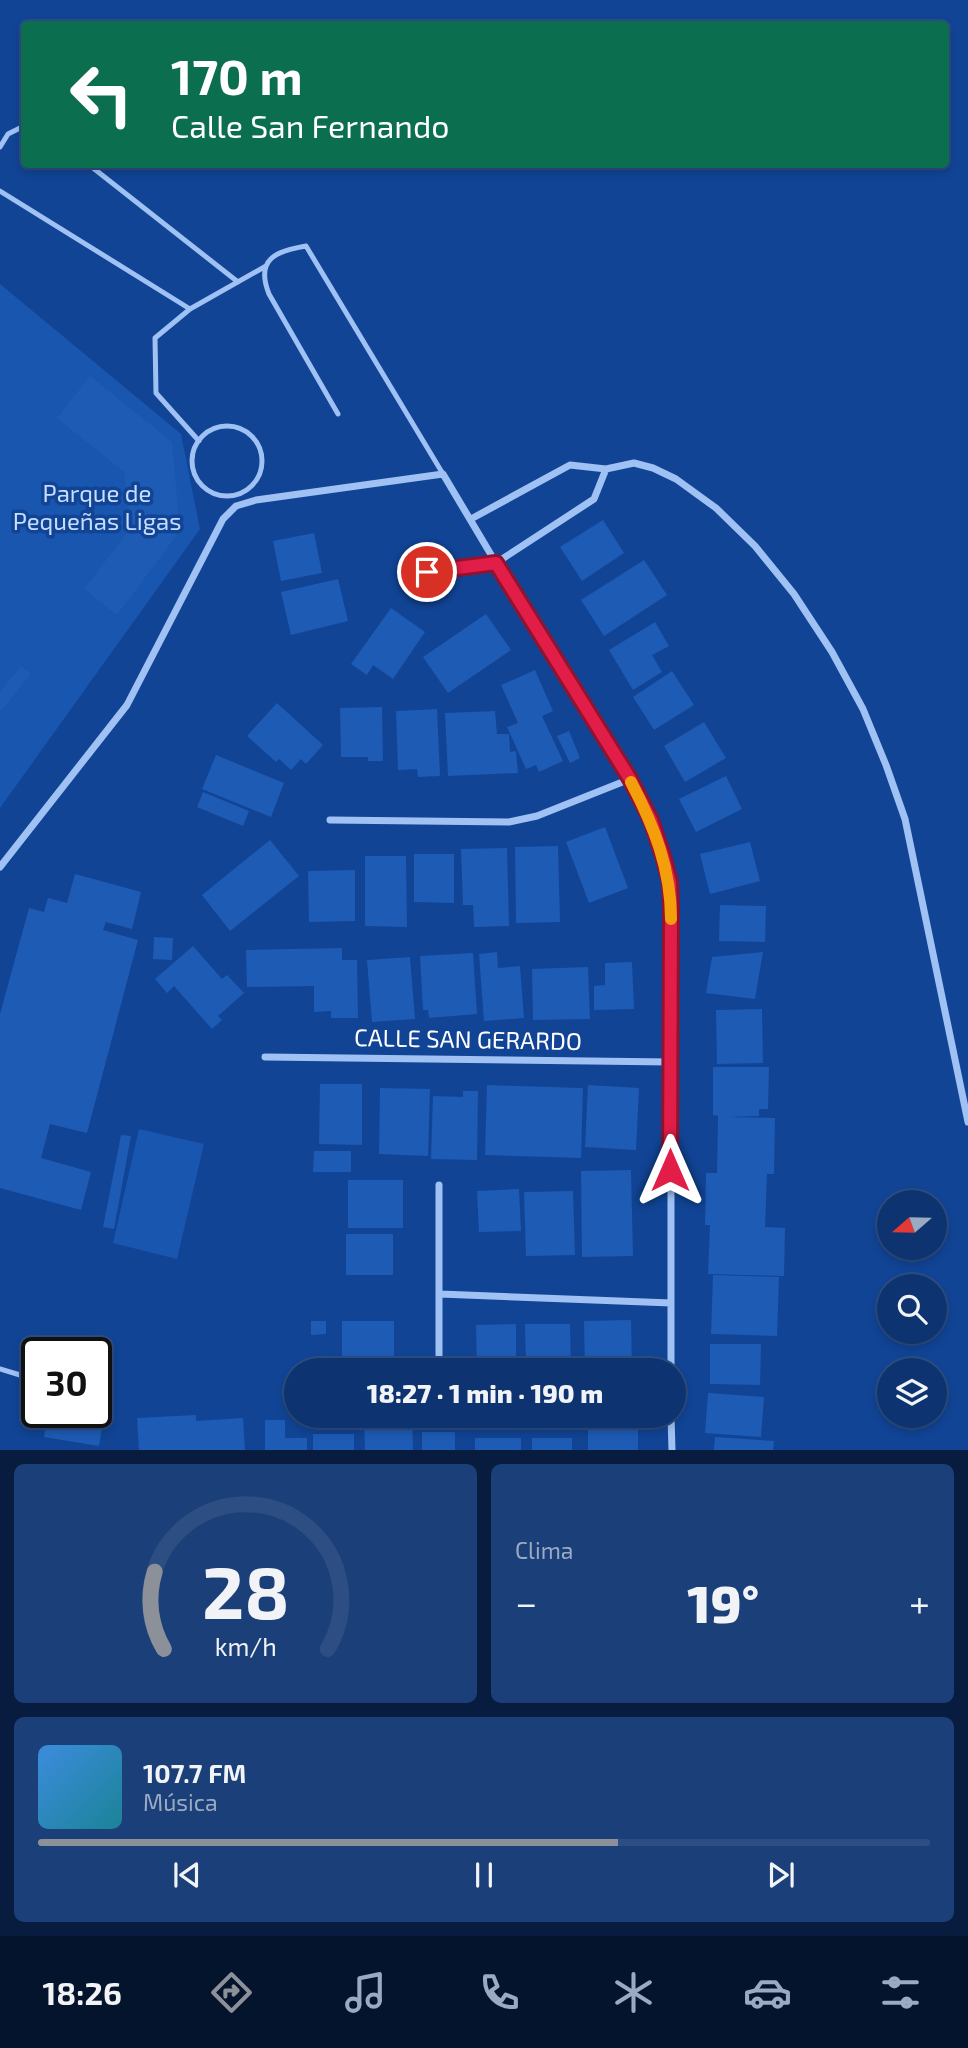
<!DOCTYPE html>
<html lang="es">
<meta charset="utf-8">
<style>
:root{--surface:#0d3370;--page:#1b3f78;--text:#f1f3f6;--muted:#9aaac3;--line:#2d4e83;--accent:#8c9099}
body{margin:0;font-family:"Exo 2",sans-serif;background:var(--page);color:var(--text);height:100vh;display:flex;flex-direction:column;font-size:26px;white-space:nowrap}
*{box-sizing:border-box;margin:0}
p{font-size:23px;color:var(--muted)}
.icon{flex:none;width:38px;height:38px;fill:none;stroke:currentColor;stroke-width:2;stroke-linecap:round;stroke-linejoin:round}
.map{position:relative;height:1450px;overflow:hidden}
.drawer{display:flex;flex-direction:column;gap:14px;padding:14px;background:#071c3e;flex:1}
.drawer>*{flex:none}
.banner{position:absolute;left:21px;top:21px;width:928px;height:147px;border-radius:7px;box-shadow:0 4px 10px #0003,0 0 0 2px var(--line);background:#0b6e4f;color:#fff;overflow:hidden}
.needle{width:46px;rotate:250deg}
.tools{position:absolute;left:877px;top:1190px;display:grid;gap:14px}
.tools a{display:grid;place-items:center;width:70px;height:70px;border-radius:50%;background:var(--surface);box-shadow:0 4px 10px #0003,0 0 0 2px var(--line);font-size:35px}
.speed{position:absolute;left:21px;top:1337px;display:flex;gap:14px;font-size:35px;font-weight:700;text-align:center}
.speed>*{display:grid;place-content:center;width:91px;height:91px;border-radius:50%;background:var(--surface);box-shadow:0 4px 10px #0003,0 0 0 2px var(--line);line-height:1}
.speed .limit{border:4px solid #111;border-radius:10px;background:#fff;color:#111}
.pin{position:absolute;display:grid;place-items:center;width:60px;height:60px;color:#fff;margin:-30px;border:4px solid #fff;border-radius:50%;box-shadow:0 2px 7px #0007}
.me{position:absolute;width:77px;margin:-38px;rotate:0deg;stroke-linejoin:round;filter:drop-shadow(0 0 5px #0008)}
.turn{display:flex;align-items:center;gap:24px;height:147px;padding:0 35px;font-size:32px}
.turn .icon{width:91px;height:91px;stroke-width:2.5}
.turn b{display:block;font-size:49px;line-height:60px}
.big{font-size:52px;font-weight:800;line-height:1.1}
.drawer .widget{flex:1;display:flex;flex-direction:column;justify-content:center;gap:10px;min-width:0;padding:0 24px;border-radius:10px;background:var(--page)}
.drawer .dial{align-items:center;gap:0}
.dial svg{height:182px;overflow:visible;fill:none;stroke:var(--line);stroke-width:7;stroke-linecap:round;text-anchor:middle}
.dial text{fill:var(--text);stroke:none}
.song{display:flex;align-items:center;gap:21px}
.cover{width:84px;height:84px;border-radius:10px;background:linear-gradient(135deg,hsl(210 70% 55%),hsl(190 70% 35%))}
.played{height:7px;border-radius:4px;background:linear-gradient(90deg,var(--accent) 65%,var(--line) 65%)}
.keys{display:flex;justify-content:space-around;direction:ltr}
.heat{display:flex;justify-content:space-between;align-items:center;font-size:38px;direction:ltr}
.drawer .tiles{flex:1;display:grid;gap:14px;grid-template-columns:1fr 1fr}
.widget:last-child{grid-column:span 2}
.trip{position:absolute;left:284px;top:1358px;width:402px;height:70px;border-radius:35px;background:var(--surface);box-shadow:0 4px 10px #0003,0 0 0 2px var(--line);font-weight:800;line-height:70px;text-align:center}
.tab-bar{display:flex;height:112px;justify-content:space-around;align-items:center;background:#05142d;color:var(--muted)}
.tab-bar .icon{width:49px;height:49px}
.tab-bar .on{color:var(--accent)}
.tab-bar b{font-size:32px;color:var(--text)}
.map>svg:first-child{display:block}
</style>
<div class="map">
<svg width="968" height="1450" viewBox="0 0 968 1450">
<rect width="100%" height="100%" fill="#114495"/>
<path fill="#1856af" d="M0 284 181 434 200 529 0 808Z
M139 1129 204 1144 177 1259 113 1243Z"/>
<path fill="#1e5bb4" d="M90 376 172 442 180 531 117 615 84 589 131 527 124 472 57 418Z
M603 520 624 553 582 581 560 547Z
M314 533 322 573 281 581 273 541Z
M644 560 667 595 604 636 581 600Z
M338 579 348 621 291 635 281 592Z
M391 608 425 632 393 679 373 665 367 675 351 664Z
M486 614 511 650 448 693 423 657Z
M655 622 669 646 652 655 662 672 633 690 609 650Z
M21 666 31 674 0 712V692Z
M535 670 553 711 542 716 563 761 539 772 536 765 526 769 507 727 518 723 501 685Z
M672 671 694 705 654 730 633 697Z
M277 703 323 745 306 764 301 759 291 770 279 759 276 762 247 736Z
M382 707 383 761H368V757H341L340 708Z
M437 709 440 776 418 777 417 769 398 770 396 711Z
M495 711 497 734H509L510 752 516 751 518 773 448 776 445 713Z
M704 722 726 758 685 782 664 746Z
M569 731 580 758 570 763 557 736Z
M216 755 284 783 271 817 202 789Z
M726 776 742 809 696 832 679 799Z
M203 792 249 811 243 826 197 807Z
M605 827 628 888 589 903 566 842Z
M270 840 299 876 230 931 202 895Z
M750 842 760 881 710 894 700 854Z
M558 846 560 922 516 923 515 847Z
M507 848 509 926 474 927 473 905H463L461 849Z
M414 854H454V903L414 902Z
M365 856H406L407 927 365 926Z
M355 870V921L309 922 308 871Z
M75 874 141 892 132 929 106 922 103 930 138 940 87 1133 50 1124 41 1158 91 1172 81 1210 0 1188V1014L29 908 44 912 48 898 67 903Z
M720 905 766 906 765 942 719 941Z
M154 937 173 938 172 960 153 959Z
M193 946 222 979 227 975 244 993 218 1016 222 1020 212 1029 174 986 167 993 155 979Z
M342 948V960H357L358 1018H331V1011L314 1012V986L247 987 246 950Z
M497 952 498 968 520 966 524 1018 484 1021 479 954Z
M763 952 755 999 706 993 712 957Z
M473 953 477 1014 429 1018 428 1010H423L420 956Z
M410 957 415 1019 372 1022 367 960Z
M632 962 634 1009 594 1010V986L605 985V963Z
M588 967 590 1019 533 1020 532 969Z
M762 1009 763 1063 717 1064 716 1010Z
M713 1067H769L768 1109H759V1116L728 1117 775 1118 774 1174H767L765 1227 785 1228 784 1276 708 1274 710 1225H705L706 1173H717L718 1116 713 1115Z
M320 1084H362V1145L319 1144Z
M487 1085 583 1088 581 1158 485 1155Z
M588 1085 639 1088 636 1150 585 1147Z
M380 1088 430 1089 428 1156 379 1154Z
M463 1091H478L477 1160 431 1159 433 1096 463 1097Z
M121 1135 131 1136 114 1229 103 1227Z
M314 1151H351V1172H313Z
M631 1170 633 1256 582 1257 581 1171Z
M348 1180H403V1228H348Z
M519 1189 521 1231 479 1232 477 1191Z
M573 1191 575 1255 526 1256 524 1192Z
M346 1234H393V1275H346Z
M713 1275 779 1277 777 1336 711 1334Z
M631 1320 632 1370H585L584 1321Z
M311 1321H326V1334L311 1335Z
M342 1321H394V1359H342Z
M516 1324V1370H477L476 1325Z
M525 1324H570L571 1370H526Z
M710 1344H761L760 1385 710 1384Z
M708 1393 764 1397 761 1437 705 1433Z
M96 1408 105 1410 99 1446 44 1437 48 1412H96Z
M196 1415V1421L243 1418 245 1450H139L137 1418Z
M364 1416H412L413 1450H365Z
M265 1420H285V1438H307V1450H265Z
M588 1428H638V1450H588Z
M422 1432H455V1450H422Z
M313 1434H354V1450H313Z
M715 1437 774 1441 773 1450H714Z
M475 1438H521V1450H475Z
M532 1438H572V1450H532Z"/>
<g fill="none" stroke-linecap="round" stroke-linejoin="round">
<path stroke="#9fc1f3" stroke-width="5" d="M0 147 8 134 24 126
M88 164 238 282
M0 191 190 309
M338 414 269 294C255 259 276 251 306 246L443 474
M192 461a35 35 0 1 1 70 0a35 35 0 1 1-70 0Z
M199 441 156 393 155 338 190 309 266 266
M0 1369 20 1375"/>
<path stroke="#9fc1f3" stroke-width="7" d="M471 519 570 465 606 469 634 463 653 468 676 479 716 508 755 546 794 594 832 652 863 709 886 765 905 819 968 1122
M404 575 496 563C525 610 555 657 584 704 623 768 667 831 671 908V1370
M330 820 509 822 537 816 630 779
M0 867 127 705 223 519 236 506 256 500 443 474 496 563 594 499 606 469
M265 1057 670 1062
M440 1294 671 1303
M439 1370V1185
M671 1416 672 1450"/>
</g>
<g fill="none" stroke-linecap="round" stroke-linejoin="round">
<g stroke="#92132f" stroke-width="18">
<path id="route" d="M427 572 496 563 630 779 651 820 663 856 670 882 671 908 670 1170"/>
</g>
<use href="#route" stroke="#e11d48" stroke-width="12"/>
<path stroke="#f59e0b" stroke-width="12" d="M631 782C654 826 671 869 671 919"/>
</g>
<g text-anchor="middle" stroke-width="7" stroke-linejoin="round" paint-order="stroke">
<g font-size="24" fill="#c7ddfe" stroke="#114495">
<text x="97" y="502">Parque de<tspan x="97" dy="28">Pequeñas Ligas</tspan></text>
</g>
<g font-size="24" fill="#fff" stroke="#114495">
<text transform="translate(468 1040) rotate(1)" y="8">CALLE SAN GERARDO</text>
</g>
</g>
</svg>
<div class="tools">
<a><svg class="needle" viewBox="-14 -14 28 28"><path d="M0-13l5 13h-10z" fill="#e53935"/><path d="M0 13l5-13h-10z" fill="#9aaac3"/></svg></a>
<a><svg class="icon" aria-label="search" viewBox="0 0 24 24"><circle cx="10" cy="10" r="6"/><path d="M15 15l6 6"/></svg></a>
<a><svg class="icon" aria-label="layers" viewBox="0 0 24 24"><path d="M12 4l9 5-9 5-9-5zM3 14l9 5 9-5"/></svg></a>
</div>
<div class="speed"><div class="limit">30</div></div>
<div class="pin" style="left:427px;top:572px;background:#d93025"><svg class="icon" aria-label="arrive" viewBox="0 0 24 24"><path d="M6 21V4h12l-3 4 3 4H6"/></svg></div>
<svg class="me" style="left:670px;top:1170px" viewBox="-20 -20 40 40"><path d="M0-17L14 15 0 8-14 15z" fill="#e11d48" stroke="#fff" stroke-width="4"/></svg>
<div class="trip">18:27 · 1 min · 190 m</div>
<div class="banner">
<div class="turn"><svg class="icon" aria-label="left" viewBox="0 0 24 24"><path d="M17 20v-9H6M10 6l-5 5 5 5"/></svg><div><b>170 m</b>Calle San Fernando</div></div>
</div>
</div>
<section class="drawer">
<div class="tiles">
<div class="widget dial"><svg viewBox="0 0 100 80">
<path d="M14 69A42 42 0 1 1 86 69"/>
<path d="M14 69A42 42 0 0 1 10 35" stroke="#8c9099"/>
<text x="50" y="56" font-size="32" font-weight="700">28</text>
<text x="50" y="72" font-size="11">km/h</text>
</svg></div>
<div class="widget"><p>Clima</p>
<div class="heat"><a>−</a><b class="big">19°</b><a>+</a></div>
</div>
<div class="widget">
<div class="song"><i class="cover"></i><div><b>107.7 FM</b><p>Música</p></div></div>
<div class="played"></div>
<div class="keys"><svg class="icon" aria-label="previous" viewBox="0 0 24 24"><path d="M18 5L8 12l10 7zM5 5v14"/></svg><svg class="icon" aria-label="pause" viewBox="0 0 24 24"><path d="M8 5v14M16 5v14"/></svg><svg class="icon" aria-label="next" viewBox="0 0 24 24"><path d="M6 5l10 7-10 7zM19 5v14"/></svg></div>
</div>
</div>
</section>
<nav class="tab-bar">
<b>18:26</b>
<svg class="icon on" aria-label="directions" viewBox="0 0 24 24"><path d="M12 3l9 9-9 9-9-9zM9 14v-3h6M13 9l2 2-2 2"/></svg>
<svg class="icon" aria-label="music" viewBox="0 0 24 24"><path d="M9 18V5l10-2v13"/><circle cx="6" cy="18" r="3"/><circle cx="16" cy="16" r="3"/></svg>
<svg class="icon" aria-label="phone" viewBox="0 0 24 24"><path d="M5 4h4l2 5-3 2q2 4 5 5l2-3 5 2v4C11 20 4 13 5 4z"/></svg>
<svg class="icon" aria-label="climate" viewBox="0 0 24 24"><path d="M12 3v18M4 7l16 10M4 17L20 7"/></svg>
<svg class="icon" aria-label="car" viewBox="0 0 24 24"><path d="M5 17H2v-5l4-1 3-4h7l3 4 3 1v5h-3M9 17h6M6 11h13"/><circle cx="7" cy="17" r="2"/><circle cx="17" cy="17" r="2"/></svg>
<svg class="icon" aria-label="filters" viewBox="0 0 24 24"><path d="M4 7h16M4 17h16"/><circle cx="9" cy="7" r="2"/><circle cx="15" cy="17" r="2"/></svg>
</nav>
